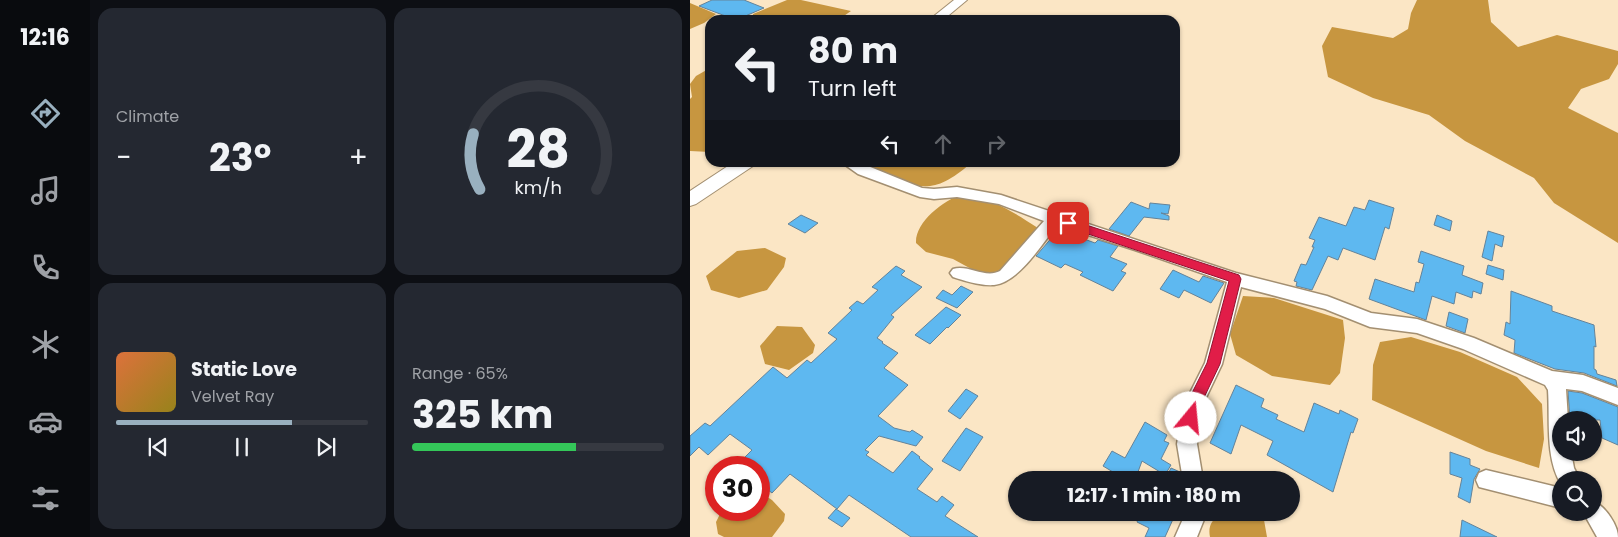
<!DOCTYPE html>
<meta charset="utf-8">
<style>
:root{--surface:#171b24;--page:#242831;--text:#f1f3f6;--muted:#9ea1a6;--line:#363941;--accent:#99b0bf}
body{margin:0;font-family:Poppins,sans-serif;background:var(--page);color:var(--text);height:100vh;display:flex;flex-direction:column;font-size:19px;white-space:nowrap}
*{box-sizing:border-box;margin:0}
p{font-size:16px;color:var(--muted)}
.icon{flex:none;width:28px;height:28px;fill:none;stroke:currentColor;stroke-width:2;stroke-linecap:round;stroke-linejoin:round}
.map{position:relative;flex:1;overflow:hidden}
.side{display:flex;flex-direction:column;gap:8px;padding:8px;background:#0d0f14;width:600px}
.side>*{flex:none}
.top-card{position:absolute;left:15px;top:15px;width:475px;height:152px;border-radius:15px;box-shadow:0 1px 4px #0004;background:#171b24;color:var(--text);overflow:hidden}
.tools{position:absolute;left:862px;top:411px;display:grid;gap:10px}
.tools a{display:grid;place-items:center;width:50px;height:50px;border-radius:50%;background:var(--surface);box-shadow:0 1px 4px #0004;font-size:25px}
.speed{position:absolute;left:15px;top:456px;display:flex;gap:10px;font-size:25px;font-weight:700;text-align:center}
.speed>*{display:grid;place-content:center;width:65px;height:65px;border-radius:50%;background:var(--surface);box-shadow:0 1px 4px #0004;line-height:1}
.speed .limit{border:8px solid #d22;background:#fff;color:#111}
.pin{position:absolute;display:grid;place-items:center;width:42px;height:42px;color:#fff;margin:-21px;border-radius:10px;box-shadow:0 2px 8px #0006}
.me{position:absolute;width:55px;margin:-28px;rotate:17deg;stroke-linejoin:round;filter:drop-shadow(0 0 4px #0008)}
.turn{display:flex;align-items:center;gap:18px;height:105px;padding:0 20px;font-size:22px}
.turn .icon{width:65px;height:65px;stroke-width:2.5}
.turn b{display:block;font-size:35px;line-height:42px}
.lanes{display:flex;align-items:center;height:48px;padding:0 20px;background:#0003;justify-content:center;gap:25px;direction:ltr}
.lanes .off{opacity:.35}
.big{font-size:38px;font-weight:700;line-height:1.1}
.side .tile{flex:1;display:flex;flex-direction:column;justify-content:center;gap:8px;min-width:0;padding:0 18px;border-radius:15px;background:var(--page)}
.side .dial{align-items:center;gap:0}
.dial svg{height:130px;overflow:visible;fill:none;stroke:var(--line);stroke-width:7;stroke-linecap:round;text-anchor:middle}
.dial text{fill:var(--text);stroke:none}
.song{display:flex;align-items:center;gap:15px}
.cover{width:60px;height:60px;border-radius:8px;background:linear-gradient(135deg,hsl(20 70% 55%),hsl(50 70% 35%))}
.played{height:5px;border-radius:2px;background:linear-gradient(90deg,var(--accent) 70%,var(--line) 70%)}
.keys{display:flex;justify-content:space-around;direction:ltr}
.heat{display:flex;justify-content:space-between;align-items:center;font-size:28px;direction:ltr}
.charge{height:8px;border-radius:4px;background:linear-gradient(90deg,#34c759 65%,var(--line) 0)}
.side .tiles{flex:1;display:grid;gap:8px;grid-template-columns:repeat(2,1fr)}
.trip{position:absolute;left:318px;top:471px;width:292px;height:50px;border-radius:25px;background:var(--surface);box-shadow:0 1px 4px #0004;font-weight:700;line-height:50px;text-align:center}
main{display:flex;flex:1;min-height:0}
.tab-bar{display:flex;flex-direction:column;width:90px;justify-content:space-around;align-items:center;background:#090b0e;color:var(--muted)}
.tab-bar .icon{width:35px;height:35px}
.tab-bar .selected{color:var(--accent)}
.tab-bar b{font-size:22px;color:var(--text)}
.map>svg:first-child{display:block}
</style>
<main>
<nav class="tab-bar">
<b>12:16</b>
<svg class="icon selected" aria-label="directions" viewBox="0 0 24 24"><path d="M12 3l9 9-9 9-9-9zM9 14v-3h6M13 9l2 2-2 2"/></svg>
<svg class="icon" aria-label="music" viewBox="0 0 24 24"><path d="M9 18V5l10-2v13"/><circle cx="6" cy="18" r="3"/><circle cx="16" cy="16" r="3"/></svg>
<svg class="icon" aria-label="phone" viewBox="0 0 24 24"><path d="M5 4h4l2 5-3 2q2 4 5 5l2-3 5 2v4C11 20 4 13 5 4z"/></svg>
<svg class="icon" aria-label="climate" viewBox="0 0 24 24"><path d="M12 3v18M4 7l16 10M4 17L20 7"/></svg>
<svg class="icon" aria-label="car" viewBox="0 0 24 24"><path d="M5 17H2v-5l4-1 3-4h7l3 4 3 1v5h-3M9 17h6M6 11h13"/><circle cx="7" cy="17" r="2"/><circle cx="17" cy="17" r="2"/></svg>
<svg class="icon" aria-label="filters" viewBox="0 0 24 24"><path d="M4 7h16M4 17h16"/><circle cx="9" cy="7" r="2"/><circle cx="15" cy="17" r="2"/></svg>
</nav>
<section class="side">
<div class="tiles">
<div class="tile"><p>Climate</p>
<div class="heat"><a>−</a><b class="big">23°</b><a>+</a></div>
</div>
<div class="tile dial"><svg viewBox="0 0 100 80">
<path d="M14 69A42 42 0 1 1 86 69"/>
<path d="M14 69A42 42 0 0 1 10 35" stroke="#99b0bf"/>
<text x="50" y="56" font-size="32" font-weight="700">28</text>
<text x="50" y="72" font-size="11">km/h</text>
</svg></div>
<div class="tile">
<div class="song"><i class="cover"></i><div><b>Static Love</b><p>Velvet Ray</p></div></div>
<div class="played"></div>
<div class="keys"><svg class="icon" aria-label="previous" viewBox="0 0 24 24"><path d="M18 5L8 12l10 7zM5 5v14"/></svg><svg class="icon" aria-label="pause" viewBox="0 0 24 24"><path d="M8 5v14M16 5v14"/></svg><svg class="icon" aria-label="next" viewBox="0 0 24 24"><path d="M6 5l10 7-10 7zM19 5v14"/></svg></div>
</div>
<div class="tile"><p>Range · 65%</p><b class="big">325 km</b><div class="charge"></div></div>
</div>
</section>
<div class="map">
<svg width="928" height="537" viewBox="0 0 928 537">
<rect width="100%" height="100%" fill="#fbe6c5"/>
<path fill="#c79640" d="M97 0H111L161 11 148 20H68L63 18V14Z
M727 0H798L801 22 828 47 867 35 928 51V64L919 79 891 89 878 108 928 133V243L864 203 844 178 775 141 739 115 683 98 638 77 632 46 642 27 703 38 718 29 721 13Z
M0 3 26 14 14 23 0 29Z
M20 68V152L0 151V99L2 97 0 84 6 76Z
M185 163H281C240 199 227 187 182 169Z
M272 194C305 200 320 210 348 228L309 274 285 271 263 259 236 252 226 243C225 222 253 201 272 194Z
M75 248 96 258 94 267 77 290 49 298 21 290 16 276 47 251Z
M553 296 584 298 653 320 655 338 650 373 640 385 582 376 546 355 540 334Z
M87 326 112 327 125 345 123 353 99 370 75 364 70 346Z
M721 337 770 352 827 377 852 404 854 439 849 468 796 451 682 400 683 365 690 342Z
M69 492 82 500 95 514 94 521 82 537H34L28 534 26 522 32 510H69Z
M529 515H560L574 520 577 537H520C518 527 521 521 529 515Z"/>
<path fill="#5eb8f0" stroke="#648399" d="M22 0H54L74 8 46 20 9 6Z
M679 200 704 208 699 229 695 227 685 260 653 248 648 260 638 256 622 290 606 286 607 282 604 281 611 264 616 265 624 247H622L625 240 619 238 629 217 656 226 664 207 675 210Z
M441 202 459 209 460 203 480 205 478 214 471 213 479 216V220L454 217 439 236 419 229Z
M111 215 128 223 115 233 98 224Z
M747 215 762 221 760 231 744 225Z
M370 228 388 234 386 236 405 243 408 240 428 246 420 257 437 264 431 271 436 273 423 291 390 275 393 272 375 264 371 268 346 256Z
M798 231 814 236 812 247 805 244 802 261 792 257Z
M731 251 774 266 772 275 793 283 791 294 783 291 782 298 766 292 764 304 742 296 736 320 679 299 685 279 724 292 726 282 729 283 734 264 728 262Z
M798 265 814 270 813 280 796 274Z
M206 266 215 271 211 275 232 287 201 315 204 317 187 338 193 342 192 343 208 353 194 368 218 385 188 416 204 428 220 432 222 430 233 437 226 446 189 436 175 450 179 452 176 455 203 473 222 451 230 457 229 458 243 469 227 489 247 502 252 496 264 505 255 516 288 537H221L159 495 147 509 100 474 82 493 69 483V468H44L62 450 40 434 18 455 9 447 0 456V436L15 423 20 426 83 367 97 378 117 360 121 363 147 339 138 333 162 310 159 308 167 301 173 304 188 290 182 287Z
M483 270 509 282 513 276 534 283 521 303 494 290 489 298 470 289Z
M271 286 283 292 267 308 246 298 253 290 262 295Z
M821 291 862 306V311L904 325 906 347 904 346V369L906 370 907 374 926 380 927 386 894 373 865 369 824 353 825 340 814 335 816 322 820 324Z
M256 307 271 315 258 328 257 327 240 344 225 335Z
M759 312 778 319 775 333 756 326Z
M546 385 574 399 571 407 588 415 586 419 614 432 624 403 649 414 650 410 668 419 663 433 661 432 643 492 577 455 583 441 551 425 541 454 520 443Z
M276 389 288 396 270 419 258 411Z
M878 391 892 393 928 407V445L912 438 910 420H880Z
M455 422 477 435 474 441 479 443 471 459 481 465 475 475 452 461 445 480H420L423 472 413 466 422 451 435 458Z
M276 428 293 437 270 471 252 461Z
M760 452 780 459V465L790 469 784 479 780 503 768 497 772 478 760 474Z
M481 468 490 472 491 480H475Z
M146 509 160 518 152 527 138 518Z
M451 512H475L484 517 475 537H455L459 528 447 522Z
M772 520 807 537H770Z"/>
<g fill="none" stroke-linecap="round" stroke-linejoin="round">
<g stroke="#a38f71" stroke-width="3">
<path id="street" d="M151 162H168L232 188 244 189 267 187 311 195 546 273 637 296 681 313 727 319 784 338 862 371 893 375 928 388V405L892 391 876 389 878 420H871V452H881L884 468 890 480H871V484C855 458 860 420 858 390L855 385 773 349 727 333 680 327 635 309 551 287 532 364 512 406 507 444 513 480H493L487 444 494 405 515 363 537 282 445 250 367 225C353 243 328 283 304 285 291 286 275 281 263 277L260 273 263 269C278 264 295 279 310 271L354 221 309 204 267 197 244 199 230 197 168 174Z
M796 470 871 488V508L789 487 786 480 789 473Z
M904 502C915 506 928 525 928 537H907L893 512H904Z
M496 512H517L507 537H485Z"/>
</g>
<g stroke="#a38f71" stroke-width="2">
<path id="secondary" d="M264 0H277L253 20H239Z
M44 162H65L63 166 6 204 0 206V191Z"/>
</g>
<use href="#street" fill="#fff" fill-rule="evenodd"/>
<use href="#secondary" fill="#fff" fill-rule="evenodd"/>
</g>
<path fill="#e11d48" stroke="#92132f" d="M378 219 549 275 551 279 530 364 510 406 506 423 501 425 496 423 494 418 496 405 517 363 539 281 374 226 372 223Z"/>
</svg>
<div class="tools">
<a><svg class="icon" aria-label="sound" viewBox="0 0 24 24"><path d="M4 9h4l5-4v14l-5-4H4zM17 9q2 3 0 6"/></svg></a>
<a><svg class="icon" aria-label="search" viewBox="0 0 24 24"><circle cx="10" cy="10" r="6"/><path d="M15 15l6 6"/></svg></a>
</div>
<div class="speed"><div class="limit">30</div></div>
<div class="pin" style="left:378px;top:223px;background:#d93025"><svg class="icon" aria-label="arrive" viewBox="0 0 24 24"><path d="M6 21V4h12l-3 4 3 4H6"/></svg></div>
<svg class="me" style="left:501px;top:418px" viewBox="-20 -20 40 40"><circle r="19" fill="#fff"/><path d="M0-13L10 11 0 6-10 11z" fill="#e11d48"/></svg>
<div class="trip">12:17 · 1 min · 180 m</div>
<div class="top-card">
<div class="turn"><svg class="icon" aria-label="left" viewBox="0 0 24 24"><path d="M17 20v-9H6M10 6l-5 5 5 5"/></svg><div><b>80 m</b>Turn left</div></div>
<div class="lanes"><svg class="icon" aria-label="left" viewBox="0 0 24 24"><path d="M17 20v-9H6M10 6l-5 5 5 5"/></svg><svg class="icon off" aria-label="ahead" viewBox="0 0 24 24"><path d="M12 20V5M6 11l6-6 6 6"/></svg><svg class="icon off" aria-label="right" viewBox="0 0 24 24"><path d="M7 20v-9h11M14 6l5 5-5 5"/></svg></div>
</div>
</div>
</main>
